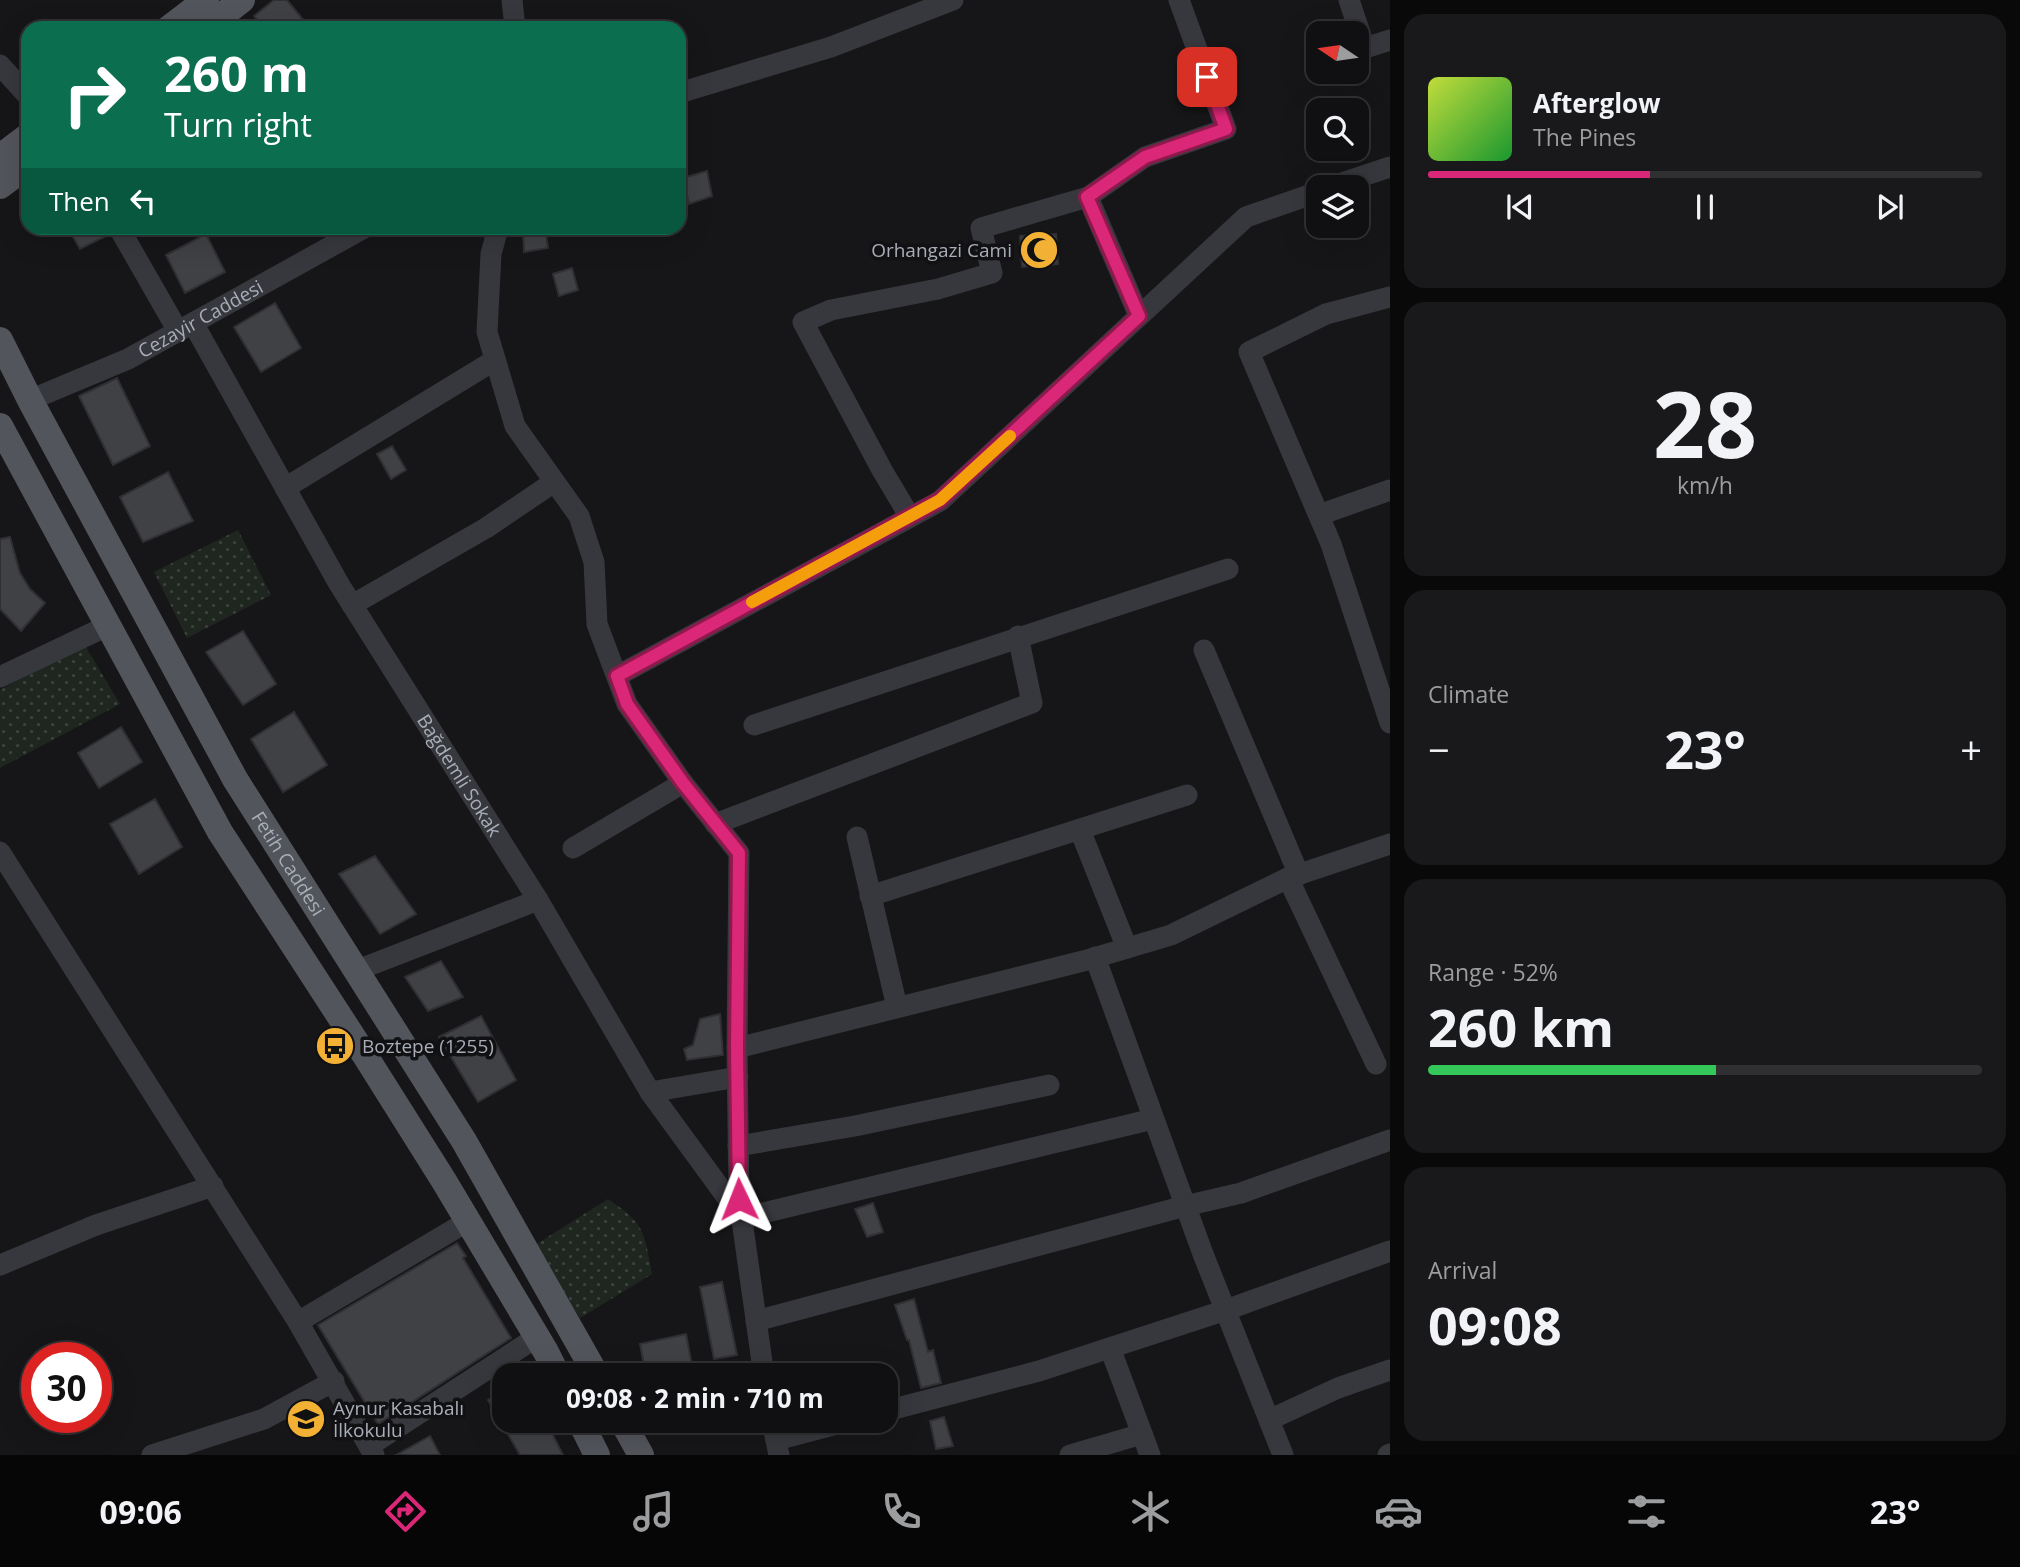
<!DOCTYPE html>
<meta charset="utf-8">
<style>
:root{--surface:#101012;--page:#19191b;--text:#f1f3f6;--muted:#9c9d9f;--line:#303032;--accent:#db2777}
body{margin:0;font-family:"Open Sans",sans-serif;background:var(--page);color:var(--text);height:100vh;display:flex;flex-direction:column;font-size:26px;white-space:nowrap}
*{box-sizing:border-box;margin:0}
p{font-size:23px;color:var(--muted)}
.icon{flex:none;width:38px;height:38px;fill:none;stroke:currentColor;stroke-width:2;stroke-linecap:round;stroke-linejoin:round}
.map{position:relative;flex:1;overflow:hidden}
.details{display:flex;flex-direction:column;gap:14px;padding:14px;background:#09090a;width:630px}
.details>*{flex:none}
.guide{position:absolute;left:21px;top:21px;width:665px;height:214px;border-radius:21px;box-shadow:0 7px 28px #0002,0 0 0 2px var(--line);background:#0b6e4f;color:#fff;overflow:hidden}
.needle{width:46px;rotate:283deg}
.fabs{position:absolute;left:1306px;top:21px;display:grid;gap:14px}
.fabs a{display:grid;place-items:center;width:63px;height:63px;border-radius:14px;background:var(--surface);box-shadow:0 7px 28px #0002,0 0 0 2px var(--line);font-size:35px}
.speed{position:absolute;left:21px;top:1342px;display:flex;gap:14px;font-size:35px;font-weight:700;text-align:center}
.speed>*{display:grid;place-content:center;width:91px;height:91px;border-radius:50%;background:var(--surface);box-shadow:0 7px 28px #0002,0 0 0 2px var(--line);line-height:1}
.speed .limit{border:10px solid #d22;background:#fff;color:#111}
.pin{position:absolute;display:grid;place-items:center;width:60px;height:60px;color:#fff;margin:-30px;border-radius:14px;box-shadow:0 4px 10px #0006}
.me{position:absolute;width:77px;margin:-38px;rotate:358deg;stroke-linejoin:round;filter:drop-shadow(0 0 5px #0008)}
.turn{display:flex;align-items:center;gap:24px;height:147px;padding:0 28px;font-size:32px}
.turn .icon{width:91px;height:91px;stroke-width:2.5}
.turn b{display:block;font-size:49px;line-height:60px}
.then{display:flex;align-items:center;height:66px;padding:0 28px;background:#0003;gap:14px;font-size:26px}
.big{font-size:52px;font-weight:700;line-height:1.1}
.details .card{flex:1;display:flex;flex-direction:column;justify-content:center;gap:10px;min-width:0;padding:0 24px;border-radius:21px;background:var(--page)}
.details .dial{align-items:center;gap:0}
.dial b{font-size:91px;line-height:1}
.song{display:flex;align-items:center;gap:21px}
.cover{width:84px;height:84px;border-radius:10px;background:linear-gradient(135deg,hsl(70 70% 55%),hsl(130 70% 35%))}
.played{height:7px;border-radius:4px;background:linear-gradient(90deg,var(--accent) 40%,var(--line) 40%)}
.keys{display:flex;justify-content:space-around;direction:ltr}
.heat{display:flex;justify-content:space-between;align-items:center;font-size:38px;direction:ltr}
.charge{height:10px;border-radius:5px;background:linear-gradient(90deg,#34c759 52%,var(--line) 0)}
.trip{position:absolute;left:492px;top:1363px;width:406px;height:70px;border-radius:21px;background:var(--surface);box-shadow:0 7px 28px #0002,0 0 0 2px var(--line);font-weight:700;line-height:70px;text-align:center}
.tabs{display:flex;height:112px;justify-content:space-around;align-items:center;background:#060607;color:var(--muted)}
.tabs .icon{width:49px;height:49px}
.tabs .selected{color:var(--accent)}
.tabs b{font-size:32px;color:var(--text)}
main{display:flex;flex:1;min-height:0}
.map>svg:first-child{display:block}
</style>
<main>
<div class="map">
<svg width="1390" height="1455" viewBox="0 0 1390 1455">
<defs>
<pattern id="park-dots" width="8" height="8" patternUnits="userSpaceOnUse" patternTransform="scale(1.75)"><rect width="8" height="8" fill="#1e261f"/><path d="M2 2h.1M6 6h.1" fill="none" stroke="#3c433d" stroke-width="1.8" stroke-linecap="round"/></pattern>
</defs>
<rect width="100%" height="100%" fill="#161618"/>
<path fill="url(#park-dots)" d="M238 530 271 595 187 638 154 572Z
M84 644 120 704 0 768V690Z
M608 1199C645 1224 644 1231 652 1274L580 1318 535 1245Z"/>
<path fill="#404145" stroke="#303034" stroke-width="2" d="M274 0H287L310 28H264L254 16Z
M707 171 712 196 689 204 683 178Z
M68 228H106L108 235 80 249Z
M523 228H545L548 248 524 252Z
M206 234 225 272 185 293 166 255Z
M1056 234 1058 264 1022 267 1020 236Z
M572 268 578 290 559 296 553 274Z
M275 303 301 348 261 372 234 327Z
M117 378 150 446 113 465 79 396Z
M392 446 406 470 391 479 377 454Z
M168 472 193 521 143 542 120 497Z
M10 537 20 573 30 589 45 603 21 631 0 609V539Z
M243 631 276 684 243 705 206 652Z
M294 712 327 765 283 792 251 739Z
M121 727 142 762 99 788 78 753Z
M155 799 182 847 139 874 110 824Z
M375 856 416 914 380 934 339 874Z
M441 961 463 997 428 1011 405 977Z
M720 1014 723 1055 687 1060 684 1049 693 1045 700 1019Z
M481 1016 516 1080 478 1102 439 1037Z
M873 1203 883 1232 867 1237 855 1209Z
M457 1243 466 1256 463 1258 511 1338 378 1424 318 1325Z
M722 1282 737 1355 714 1359 700 1287Z
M914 1299 928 1352 933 1350 941 1383 921 1388 909 1340H907L895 1305Z
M686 1334 694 1376H646L640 1344Z
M504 1391V1421H546L563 1455H520L488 1400Z
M944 1417 953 1446 936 1449 930 1421Z
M430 1436 440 1455H396Z"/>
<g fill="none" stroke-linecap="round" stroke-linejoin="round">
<g stroke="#37383d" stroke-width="21">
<path d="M512 0 515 28"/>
<path d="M1349 0 1365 48 1390 40"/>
<path d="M0 65 28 96"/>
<path d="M679 93 831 47 953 0"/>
<path d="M1330 187 1390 167"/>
<path d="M119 228 178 331"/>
<path d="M498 228 491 254 487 332 515 426 579 516 594 562 597 624 627 704 683 783 739 853 737 1048 739 1199 764 1376"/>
<path d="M1390 297 1326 314 1249 352 1331 544 1390 723"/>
<path d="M1139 316 1088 197 1145 157 1226 129 1179 0"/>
<path id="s1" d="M193 323 339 584 538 900 650 1092 742 1218 1153 1119"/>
<path id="s2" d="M30 400 128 359 364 228"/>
<path d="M285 488 495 360"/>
<path d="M1319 515 1390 490"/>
<path d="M910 517 882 470 803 322 831 310 938 289 992 273 981 228 1088 197"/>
<path d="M352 605 486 528 554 482"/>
<path d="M1204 650 1299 875"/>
<path d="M617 676 940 501 1246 217 1318 192"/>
<path d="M0 677 107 626"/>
<path d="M754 725 1228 569"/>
<path d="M715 824 1032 703 1018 636"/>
<path d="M1080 830 1127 948"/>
<path d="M857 837 897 1007"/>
<path d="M573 848 683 783"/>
<path d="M0 852 298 1322 374 1455"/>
<path d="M1288 878 1376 1064"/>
<path d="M870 896 1187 795"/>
<path d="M1095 957 1203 1254 1283 1455"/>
<path d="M355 971 538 900"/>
<path d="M737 1048 1087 960 1171 935 1288 878 1390 844"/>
<path d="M650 1092 738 1077"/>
<path d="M738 1146 855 1126 1049 1085"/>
<path d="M0 1265 96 1225 213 1186"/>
<path d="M756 1321 1185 1206 1241 1193 1390 1140"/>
<path d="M298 1322 468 1221"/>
<path d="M1110 1348 1150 1455"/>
<path d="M886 1411 1039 1371 1226 1310 1390 1251"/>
<path d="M1269 1420 1338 1388 1390 1370"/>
<path d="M772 1421 779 1455"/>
<path d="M776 1440 848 1421"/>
<path d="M369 1446 537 1337"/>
<path d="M152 1455 264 1419 334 1381"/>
<path d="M1070 1455 1142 1434"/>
<path d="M1388 1455 1390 1454"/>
</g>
<g stroke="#53555c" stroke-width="26">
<path d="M169 28 206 0"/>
<path d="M206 28 242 0"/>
<path d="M0 157 28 136"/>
<path d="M0 186 28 165"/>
<path id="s3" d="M0 340 30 400 235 779 464 1141 597 1376"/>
<path d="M0 426 220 832 366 1057 444 1181 546 1352 558 1376"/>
<path d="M580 1421 597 1455"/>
<path d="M622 1421 641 1455"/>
</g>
</g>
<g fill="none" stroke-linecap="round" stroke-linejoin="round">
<g stroke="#8e194d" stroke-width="18">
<path id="route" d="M739 1199 737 1048 739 853 683 783 627 704 617 676 940 500 1139 316 1087 197 1145 157 1226 129 1207 77"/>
</g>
<use href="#route" stroke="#db2777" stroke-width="12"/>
<path stroke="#f59e0b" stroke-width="12" d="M752 602 940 500 1010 436"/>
</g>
<defs>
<g id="mosque-disc" transform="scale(2.0125)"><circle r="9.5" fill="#f2b134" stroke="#111113"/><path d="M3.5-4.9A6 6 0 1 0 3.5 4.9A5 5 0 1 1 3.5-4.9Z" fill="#111"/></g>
<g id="bus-disc" transform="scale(2.0125)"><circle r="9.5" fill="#f2b134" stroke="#111113"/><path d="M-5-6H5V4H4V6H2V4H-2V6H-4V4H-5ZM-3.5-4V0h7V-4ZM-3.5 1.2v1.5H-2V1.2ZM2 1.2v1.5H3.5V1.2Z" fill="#111"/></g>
<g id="school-disc" transform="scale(2.0125)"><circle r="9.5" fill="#f2b134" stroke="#111113"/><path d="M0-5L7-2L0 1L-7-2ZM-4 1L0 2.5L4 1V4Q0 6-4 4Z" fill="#111"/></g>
</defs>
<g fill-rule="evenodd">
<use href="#mosque-disc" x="1039" y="250"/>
<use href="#bus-disc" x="335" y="1046"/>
<use href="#school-disc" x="306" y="1419"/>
</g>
<g text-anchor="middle" stroke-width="7" stroke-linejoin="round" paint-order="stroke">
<g font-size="19" fill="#a8adb8" stroke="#111113" text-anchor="start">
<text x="1012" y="257" text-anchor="end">Orhangazi Cami</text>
<text x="362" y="1053">Boztepe (1255)</text>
<text x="333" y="1415">Aynur Kasabalı<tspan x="333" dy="22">İlkokulu</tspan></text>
</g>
<g font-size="19" fill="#a8adb8" stroke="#111113">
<text dy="7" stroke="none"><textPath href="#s2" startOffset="189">Cezayir Caddesi</textPath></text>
<text dy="7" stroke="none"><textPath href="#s1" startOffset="525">Bağdemli Sokak</textPath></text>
<text dy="7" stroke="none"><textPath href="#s3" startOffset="598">Fetih Caddesi</textPath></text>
</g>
</g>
</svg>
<div class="fabs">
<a><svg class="needle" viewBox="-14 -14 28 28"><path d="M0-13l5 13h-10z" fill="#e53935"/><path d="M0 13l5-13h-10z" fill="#9c9d9f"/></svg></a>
<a><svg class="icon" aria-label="search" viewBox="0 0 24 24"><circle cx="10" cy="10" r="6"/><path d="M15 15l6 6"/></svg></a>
<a><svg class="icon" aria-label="layers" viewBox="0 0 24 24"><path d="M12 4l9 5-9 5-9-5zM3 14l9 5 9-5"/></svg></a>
</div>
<div class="speed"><div class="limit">30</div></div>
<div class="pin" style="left:1207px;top:77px;background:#d93025"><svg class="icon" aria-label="arrive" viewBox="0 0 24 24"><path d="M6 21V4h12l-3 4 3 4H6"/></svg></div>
<svg class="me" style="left:739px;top:1199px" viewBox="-20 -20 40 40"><path d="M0-17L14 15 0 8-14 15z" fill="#db2777" stroke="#fff" stroke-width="4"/></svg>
<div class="trip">09:08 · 2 min · 710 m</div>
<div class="guide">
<div class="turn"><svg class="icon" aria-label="right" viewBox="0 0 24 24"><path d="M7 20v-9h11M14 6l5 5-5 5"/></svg><div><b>260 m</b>Turn right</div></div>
<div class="then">Then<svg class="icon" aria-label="left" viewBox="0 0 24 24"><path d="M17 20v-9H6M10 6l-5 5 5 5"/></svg></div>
</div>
</div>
<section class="details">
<div class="card">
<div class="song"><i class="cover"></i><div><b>Afterglow</b><p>The Pines</p></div></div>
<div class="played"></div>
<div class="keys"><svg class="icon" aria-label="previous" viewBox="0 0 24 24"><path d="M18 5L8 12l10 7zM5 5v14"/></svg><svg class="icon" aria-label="pause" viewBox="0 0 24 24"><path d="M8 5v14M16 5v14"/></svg><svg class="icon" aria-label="next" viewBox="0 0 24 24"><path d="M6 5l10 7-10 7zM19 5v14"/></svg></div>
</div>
<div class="card dial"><b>28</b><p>km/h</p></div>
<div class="card"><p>Climate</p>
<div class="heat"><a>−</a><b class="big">23°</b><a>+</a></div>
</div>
<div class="card"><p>Range · 52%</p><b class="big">260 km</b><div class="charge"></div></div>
<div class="card"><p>Arrival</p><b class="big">09:08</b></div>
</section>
</main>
<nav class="tabs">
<b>09:06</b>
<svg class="icon selected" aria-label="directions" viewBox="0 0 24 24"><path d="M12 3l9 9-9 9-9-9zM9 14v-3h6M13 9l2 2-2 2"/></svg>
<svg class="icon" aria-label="music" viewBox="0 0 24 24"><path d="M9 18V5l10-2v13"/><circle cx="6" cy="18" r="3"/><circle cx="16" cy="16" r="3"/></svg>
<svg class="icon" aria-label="phone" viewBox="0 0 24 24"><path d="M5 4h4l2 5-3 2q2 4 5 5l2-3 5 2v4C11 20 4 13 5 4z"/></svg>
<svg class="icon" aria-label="climate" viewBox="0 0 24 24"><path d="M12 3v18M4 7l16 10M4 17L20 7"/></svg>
<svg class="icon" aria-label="car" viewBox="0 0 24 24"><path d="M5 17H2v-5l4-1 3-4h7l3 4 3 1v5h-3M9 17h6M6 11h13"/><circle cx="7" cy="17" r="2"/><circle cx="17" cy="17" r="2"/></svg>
<svg class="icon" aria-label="filters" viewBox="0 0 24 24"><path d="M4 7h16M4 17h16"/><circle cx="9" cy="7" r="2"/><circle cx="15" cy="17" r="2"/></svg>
<b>23°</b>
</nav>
